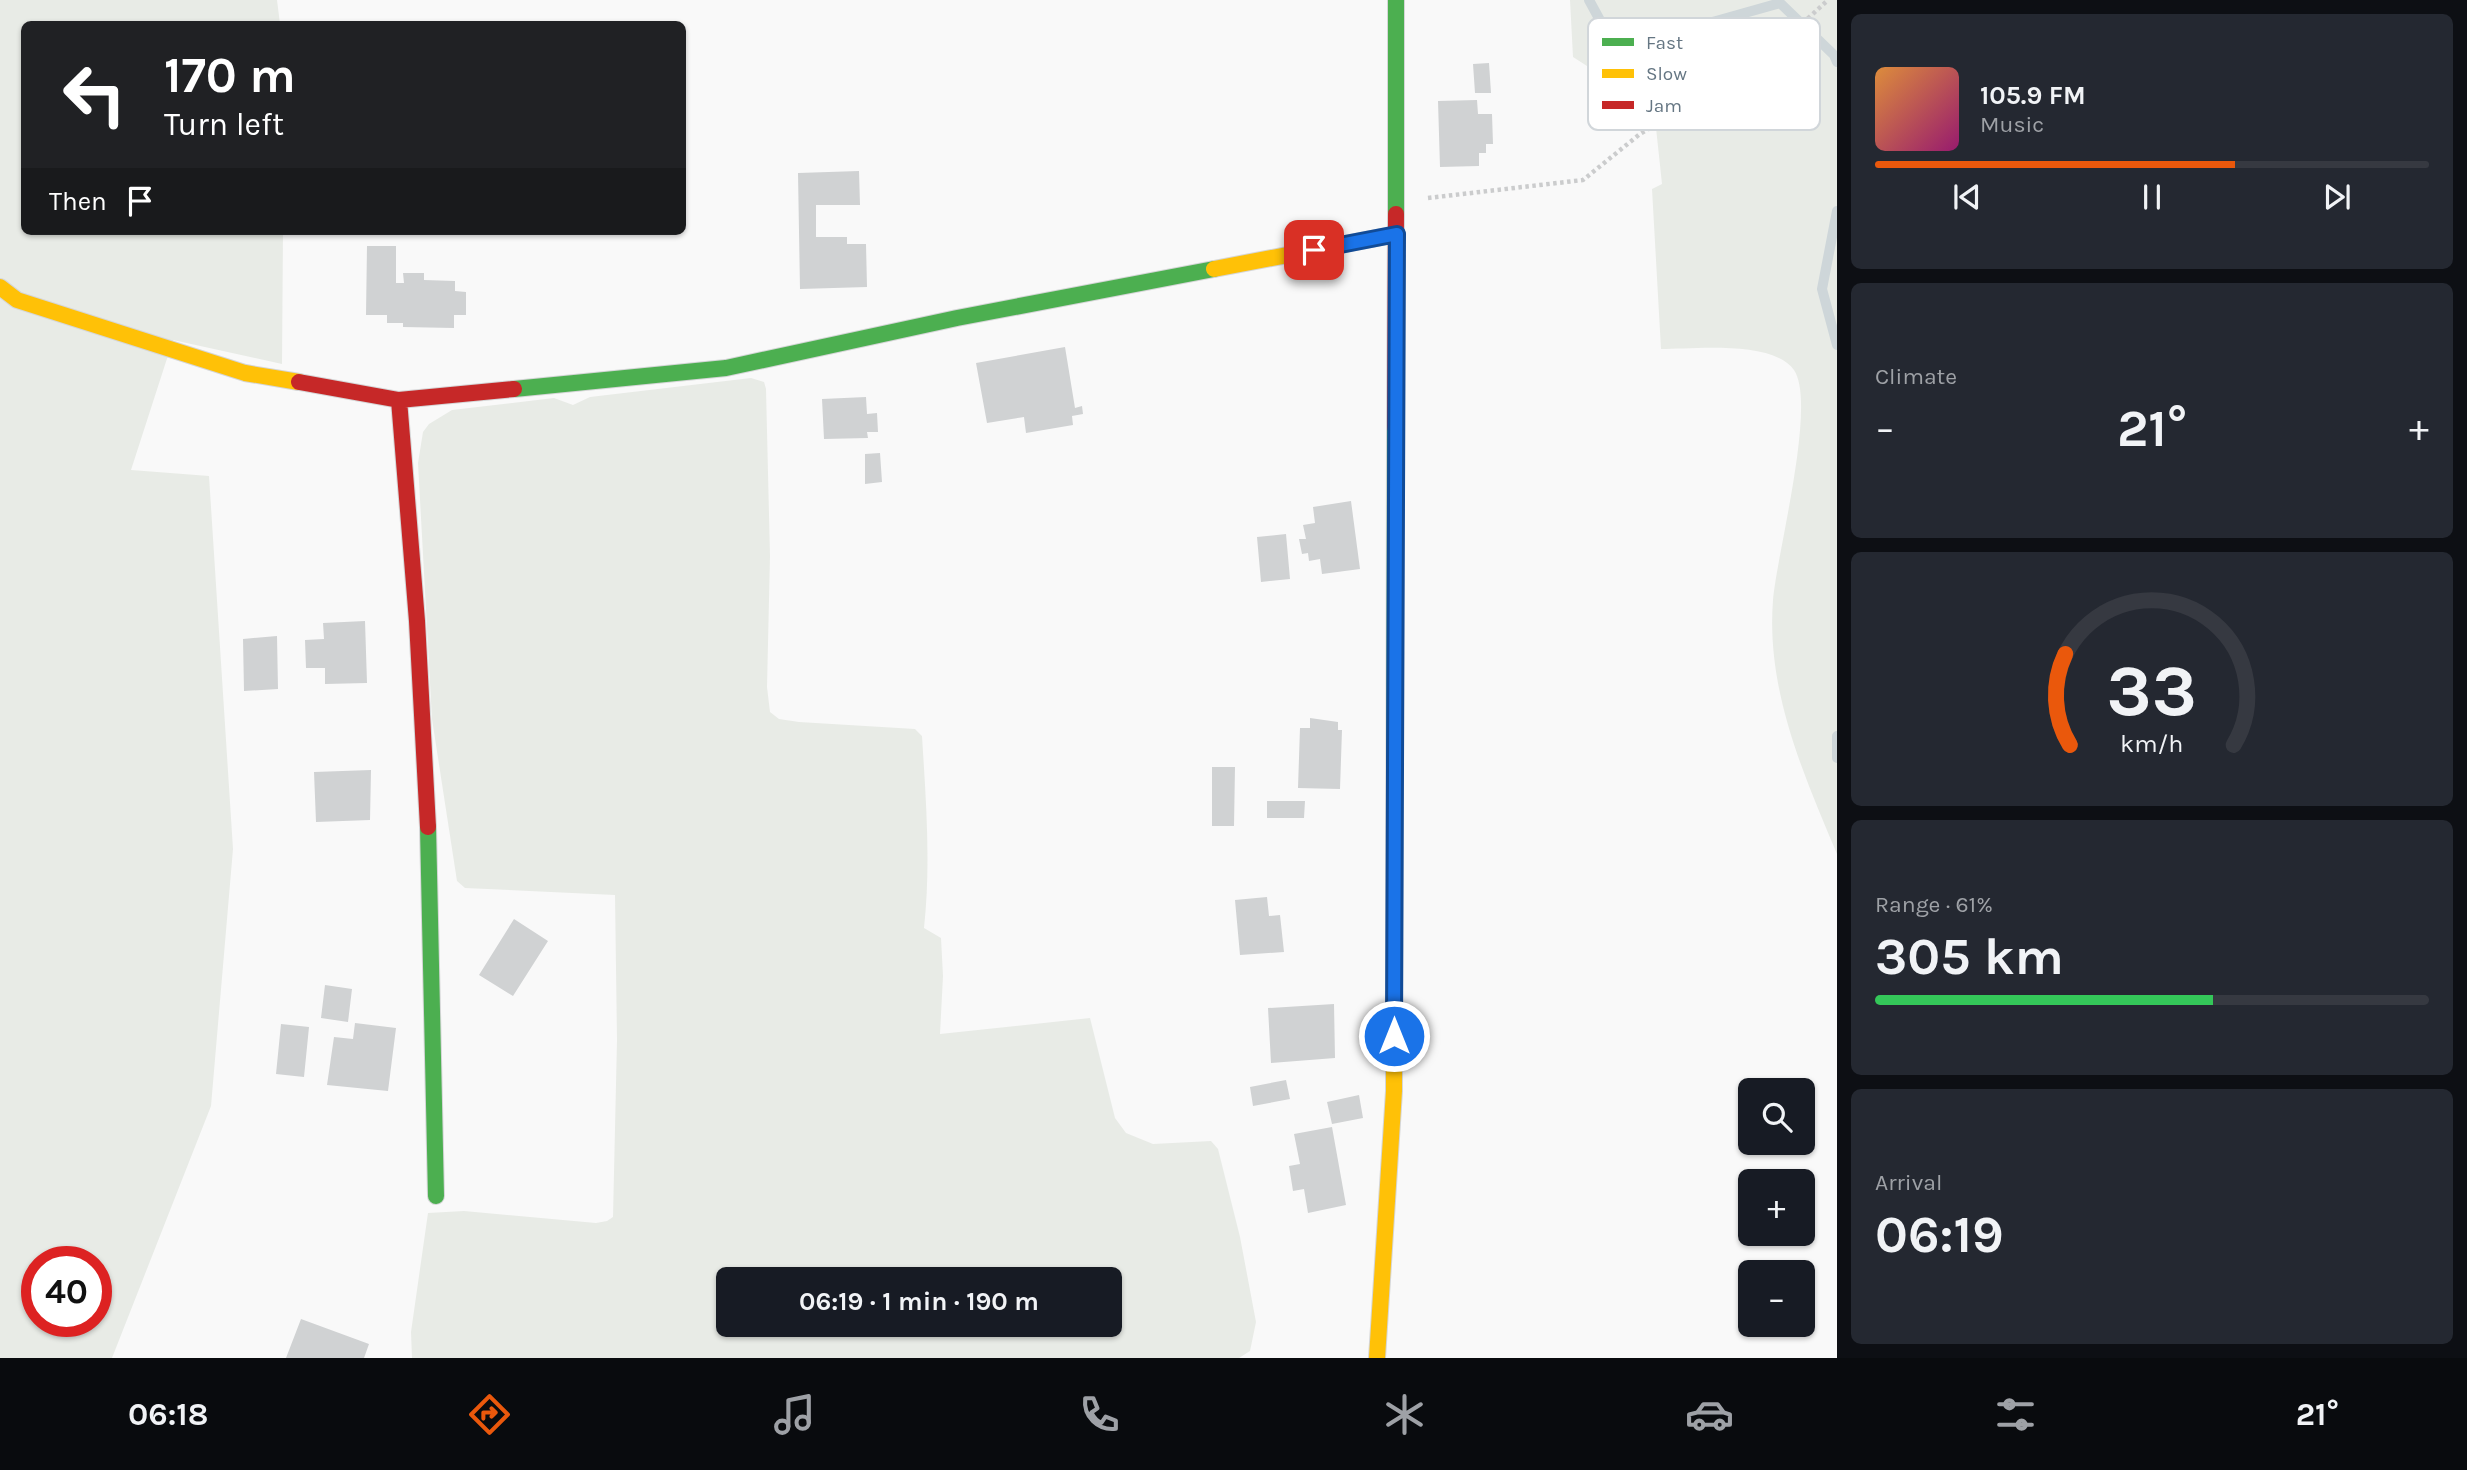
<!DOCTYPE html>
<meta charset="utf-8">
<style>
:root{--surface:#171b24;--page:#242831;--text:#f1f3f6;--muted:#9ea1a6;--line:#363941;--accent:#ea580c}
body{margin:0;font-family:Karla,sans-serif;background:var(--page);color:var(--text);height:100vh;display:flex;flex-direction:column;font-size:26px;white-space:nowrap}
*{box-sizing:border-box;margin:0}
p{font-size:23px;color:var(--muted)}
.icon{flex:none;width:38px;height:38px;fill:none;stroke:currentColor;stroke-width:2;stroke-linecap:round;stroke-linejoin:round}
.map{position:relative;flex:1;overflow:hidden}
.side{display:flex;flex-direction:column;gap:14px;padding:14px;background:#0d0f14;width:630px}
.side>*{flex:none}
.hud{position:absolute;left:21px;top:21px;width:665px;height:214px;border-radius:10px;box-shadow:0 2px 5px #0004;background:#202124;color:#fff;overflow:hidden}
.buttons{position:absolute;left:1738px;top:1078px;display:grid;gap:14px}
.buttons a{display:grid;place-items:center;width:77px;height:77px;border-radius:10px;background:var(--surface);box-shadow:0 2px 5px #0004;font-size:35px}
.speed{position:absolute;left:21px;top:1246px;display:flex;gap:14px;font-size:35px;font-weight:700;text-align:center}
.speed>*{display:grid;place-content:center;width:91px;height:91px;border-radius:50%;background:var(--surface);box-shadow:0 2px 5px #0004;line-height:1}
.speed .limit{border:10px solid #d22;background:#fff;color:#111}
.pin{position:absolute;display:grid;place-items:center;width:60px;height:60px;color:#fff;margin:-30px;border-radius:14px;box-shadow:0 4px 10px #0006}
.me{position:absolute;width:77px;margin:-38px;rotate:0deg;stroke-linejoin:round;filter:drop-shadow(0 0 5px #0008)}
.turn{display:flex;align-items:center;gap:24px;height:147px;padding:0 28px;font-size:32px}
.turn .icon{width:91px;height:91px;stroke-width:2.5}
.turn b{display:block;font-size:49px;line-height:60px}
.then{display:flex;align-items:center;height:66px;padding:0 28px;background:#0003;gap:14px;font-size:26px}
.big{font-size:52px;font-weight:700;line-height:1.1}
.side .card{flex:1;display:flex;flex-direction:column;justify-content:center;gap:10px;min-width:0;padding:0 24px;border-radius:10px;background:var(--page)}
.side .dial{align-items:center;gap:0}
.dial svg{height:182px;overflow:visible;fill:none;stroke:var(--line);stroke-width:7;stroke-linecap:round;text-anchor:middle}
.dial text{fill:var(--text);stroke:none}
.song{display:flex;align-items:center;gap:21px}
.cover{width:84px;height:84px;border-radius:10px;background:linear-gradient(135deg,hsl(30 70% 55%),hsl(320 70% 35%))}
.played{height:7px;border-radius:4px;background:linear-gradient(90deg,var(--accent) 65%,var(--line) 65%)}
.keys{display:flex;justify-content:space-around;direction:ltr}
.heat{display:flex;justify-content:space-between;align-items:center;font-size:38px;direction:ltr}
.charge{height:10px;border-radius:5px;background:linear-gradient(90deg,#34c759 61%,var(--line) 0)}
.trip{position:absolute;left:716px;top:1267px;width:406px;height:70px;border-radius:10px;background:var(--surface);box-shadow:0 2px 5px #0004;font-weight:700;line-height:70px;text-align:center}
.dock{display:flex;height:112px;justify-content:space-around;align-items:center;background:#090b0e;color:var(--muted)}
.dock .icon{width:49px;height:49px}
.dock .selected{color:var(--accent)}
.dock b{font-size:32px;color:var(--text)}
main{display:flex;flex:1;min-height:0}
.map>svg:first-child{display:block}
</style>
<main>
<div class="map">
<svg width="1837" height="1358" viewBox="0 0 1837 1358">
<rect width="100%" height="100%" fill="#f9f9f9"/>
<path fill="#e8ebe6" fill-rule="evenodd" d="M0 0H277L280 24H24V231H283L282 364 173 340 131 470 209 476 233 849 211 1106 112 1358H0ZM37 1262H96V1321H37Z
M1570 0H1837V854C1803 773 1766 690 1773 600 1777 553 1817 404 1794 370 1773 340 1694 349 1661 349L1652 189 1662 184 1654 109 1573 57Z
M751 378 764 382 766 389 770 556 767 687 770 712 779 719 799 722 915 729 922 736C926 801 931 864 924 928L941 938 943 976 940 1034 1090 1018 1115 1118 1126 1133 1153 1144 1211 1141 1218 1149 1240 1237 1256 1322 1250 1351 1239 1358H412L411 1332 428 1213 464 1211 596 1223 607 1221 613 1217 617 1040 615 895 465 888 457 881 432 719 418 463 423 432 429 424 452 410 554 398 573 405 590 397ZM728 1279H1110V1325H728Z"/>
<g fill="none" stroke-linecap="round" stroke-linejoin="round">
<path stroke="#ced6d9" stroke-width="10" d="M1589 0 1608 35 1631 45 1780 3 1834 55 1837 62
M1837 211 1822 289 1837 345
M1837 736V758"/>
</g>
<path fill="#d0d2d3" d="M1489 63 1491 93H1475L1473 64Z
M1477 100 1478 114H1492L1493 144H1486V153H1479V166L1440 167 1438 101Z
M859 171 860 205H816V237H847V244H866L867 287 800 289 798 173Z
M367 246H396V283H404L403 273H424V280L455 281V291L466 292V315H454V328L403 327V323H387V315H366Z
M1065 347 1075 408 1082 406 1083 414 1072 416 1073 425 1026 433 1024 417 987 423 976 363Z
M866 397 867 414 877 413 878 432H867L868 438 824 439 822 399Z
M880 453 882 482 865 484V454Z
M1351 501 1360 569 1322 574 1320 559 1309 561 1308 553 1302 554 1299 539H1306L1303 525 1315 523 1313 507Z
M1286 534 1290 579 1261 582 1257 537Z
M365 621 367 683 325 684V668H306L305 640 324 639 323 623Z
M277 636 278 689 244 691 243 639Z
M1310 718 1338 722V730H1342L1340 789 1298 788 1300 728H1310Z
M1212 767H1235L1234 826H1212Z
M371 770 370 820 316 822 314 772Z
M1267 801H1305L1304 818H1267Z
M1267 897 1269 916 1280 915 1284 952 1240 955 1235 900Z
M514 919 548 941 513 996 479 975Z
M325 985 352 989 348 1022 321 1018Z
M1334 1004 1335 1058 1271 1063 1268 1008Z
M355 1023 396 1028 388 1091 327 1085 334 1037 353 1039Z
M281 1024 309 1027 304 1077 276 1074Z
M1286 1080 1290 1099 1253 1106 1250 1087Z
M1359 1095 1363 1118 1332 1124 1327 1102Z
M1332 1127 1346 1205 1308 1213 1304 1189 1293 1191 1289 1166 1300 1164 1294 1134Z
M301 1319 369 1344 364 1358H286Z"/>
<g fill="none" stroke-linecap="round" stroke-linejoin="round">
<g stroke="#d5d6d7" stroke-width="18">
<path id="fast" d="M1396 214V0
M514 389 726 368 957 318 1214 269
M428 827 436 1196
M1394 1031 1395 427"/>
</g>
<g stroke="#d5d6d7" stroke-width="18">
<path id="slow" d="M1214 269 1397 234
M0 287 17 300 245 373 299 382
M1377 1358 1394 1091V1031"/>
</g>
<g stroke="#d5d6d7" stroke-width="18">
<path id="jam" d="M299 382 399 400 514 389
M399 400 417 621 428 827
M1395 427 1396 214"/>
</g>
<path stroke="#cbcccd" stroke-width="4.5" stroke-dasharray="3.5 3.5" stroke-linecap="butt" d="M1428 198 1583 180 1640 134 1756 66 1828 0"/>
<use href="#fast" stroke="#4caf50" stroke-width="16"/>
<use href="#slow" stroke="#ffc107" stroke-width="16"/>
<use href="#jam" stroke="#c62828" stroke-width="16"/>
</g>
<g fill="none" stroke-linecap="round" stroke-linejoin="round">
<g stroke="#114b97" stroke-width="18">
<path id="route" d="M1314 250 1397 234 1394 1036"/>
</g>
<use href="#route" stroke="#1a73e8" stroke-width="12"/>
</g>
<rect x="1588" y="18" width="232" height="112" rx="10" fill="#fff" stroke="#d1d6da" stroke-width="2"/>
<rect x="1602" y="38" width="32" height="8" fill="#4caf50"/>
<rect x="1602" y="69" width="32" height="9" fill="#ffc107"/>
<rect x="1602" y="101" width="32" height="8" fill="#c62828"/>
<g font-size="19" fill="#657683">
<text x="1646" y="49">Fast</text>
<text x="1646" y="80">Slow</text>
<text x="1646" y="112">Jam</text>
</g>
</svg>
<div class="buttons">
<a><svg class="icon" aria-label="search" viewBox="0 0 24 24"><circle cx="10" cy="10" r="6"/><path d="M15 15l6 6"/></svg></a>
<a>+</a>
<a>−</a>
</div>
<div class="speed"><div class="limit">40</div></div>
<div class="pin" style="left:1314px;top:250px;background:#d93025"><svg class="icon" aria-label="arrive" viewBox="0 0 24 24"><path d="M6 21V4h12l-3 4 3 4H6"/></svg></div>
<svg class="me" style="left:1394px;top:1036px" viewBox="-20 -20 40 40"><circle r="17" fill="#1a73e8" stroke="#fff" stroke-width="3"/><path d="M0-11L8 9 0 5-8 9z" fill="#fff"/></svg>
<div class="trip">06:19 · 1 min · 190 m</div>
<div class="hud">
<div class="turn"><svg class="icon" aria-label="left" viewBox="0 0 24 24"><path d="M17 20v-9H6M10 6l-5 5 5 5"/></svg><div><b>170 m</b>Turn left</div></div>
<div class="then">Then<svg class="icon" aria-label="arrive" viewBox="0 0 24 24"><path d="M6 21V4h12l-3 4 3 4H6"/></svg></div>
</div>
</div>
<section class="side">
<div class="card">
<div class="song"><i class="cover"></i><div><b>105.9 FM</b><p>Music</p></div></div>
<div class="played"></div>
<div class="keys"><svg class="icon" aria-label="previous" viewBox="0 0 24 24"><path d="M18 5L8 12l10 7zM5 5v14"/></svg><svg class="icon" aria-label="pause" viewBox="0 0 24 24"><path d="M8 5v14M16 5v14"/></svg><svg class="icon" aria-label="next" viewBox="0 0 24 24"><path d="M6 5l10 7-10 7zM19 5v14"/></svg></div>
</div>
<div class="card"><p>Climate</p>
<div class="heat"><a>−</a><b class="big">21°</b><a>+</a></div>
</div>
<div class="card dial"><svg viewBox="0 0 100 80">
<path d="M14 69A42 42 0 1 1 86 69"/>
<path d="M14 69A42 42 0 0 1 12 29" stroke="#ea580c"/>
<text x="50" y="56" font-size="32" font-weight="700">33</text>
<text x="50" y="72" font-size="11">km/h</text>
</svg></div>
<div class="card"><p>Range · 61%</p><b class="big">305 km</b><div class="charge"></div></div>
<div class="card"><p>Arrival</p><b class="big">06:19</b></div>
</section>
</main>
<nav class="dock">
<b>06:18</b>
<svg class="icon selected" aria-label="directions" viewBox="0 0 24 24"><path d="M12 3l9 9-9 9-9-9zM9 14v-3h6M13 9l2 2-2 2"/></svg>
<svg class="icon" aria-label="music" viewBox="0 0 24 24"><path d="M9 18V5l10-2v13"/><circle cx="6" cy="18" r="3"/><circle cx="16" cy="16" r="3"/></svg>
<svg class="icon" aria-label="phone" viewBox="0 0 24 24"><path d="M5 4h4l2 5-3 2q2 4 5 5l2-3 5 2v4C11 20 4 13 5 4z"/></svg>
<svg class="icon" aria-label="climate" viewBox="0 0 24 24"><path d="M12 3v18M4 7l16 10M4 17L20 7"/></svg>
<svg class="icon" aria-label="car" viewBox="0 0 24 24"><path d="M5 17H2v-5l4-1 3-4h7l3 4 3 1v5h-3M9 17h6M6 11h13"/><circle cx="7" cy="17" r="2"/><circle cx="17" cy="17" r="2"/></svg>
<svg class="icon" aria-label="filters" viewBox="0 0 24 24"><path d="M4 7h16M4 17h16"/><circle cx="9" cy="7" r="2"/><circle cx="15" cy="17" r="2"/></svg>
<b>21°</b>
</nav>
